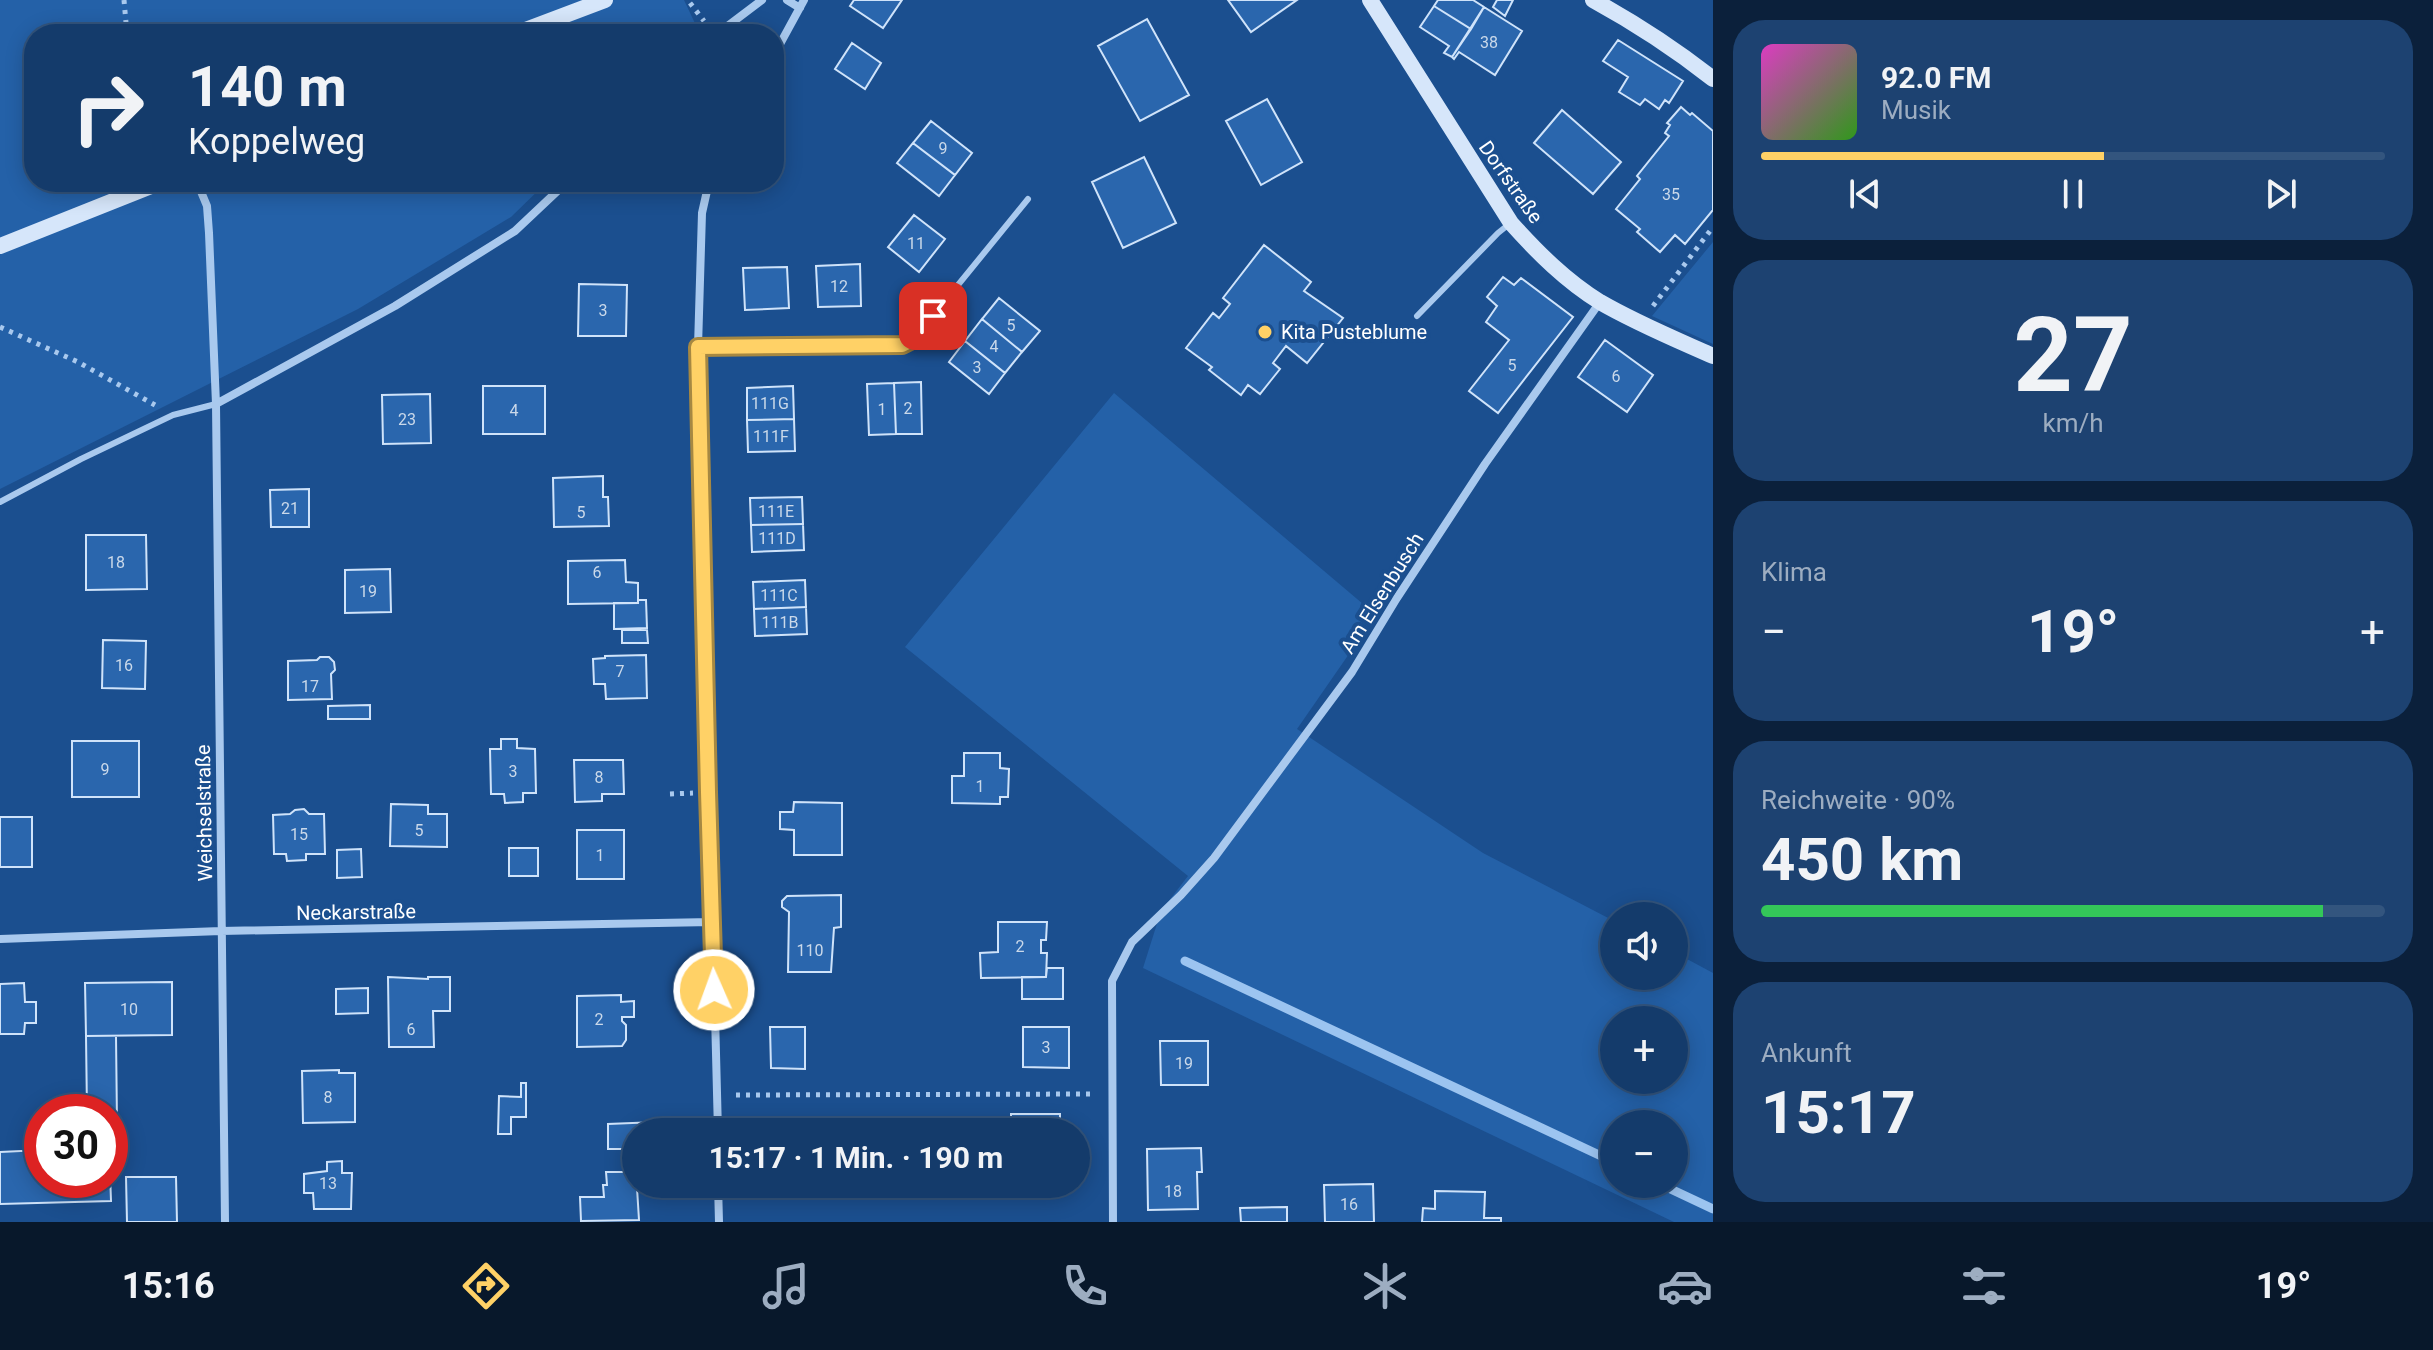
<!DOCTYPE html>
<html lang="de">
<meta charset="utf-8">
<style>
:root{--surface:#143b6b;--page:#1d4271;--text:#f1f3f6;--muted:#9dadc1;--line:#33557e;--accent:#ffd166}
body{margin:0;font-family:Roboto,sans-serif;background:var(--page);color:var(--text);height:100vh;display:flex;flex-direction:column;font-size:30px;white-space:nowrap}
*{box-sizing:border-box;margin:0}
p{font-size:26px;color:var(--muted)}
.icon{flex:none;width:44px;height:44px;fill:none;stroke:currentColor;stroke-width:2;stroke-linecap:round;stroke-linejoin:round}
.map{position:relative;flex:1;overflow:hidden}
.panel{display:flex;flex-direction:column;gap:20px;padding:20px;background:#0b203b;width:720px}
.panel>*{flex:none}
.guide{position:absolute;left:24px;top:24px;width:760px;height:168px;border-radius:32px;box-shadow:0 4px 20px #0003,0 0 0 2px var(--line);background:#143b6b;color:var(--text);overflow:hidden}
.controls{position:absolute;left:1600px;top:902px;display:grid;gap:16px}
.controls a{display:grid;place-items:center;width:88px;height:88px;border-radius:50%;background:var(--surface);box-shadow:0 4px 20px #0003,0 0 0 2px var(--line);font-size:40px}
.speed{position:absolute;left:24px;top:1094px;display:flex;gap:16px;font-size:40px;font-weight:700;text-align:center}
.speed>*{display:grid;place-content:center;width:104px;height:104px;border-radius:50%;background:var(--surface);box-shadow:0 4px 20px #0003,0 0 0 2px var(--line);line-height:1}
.speed .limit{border:12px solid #d22;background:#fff;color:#111}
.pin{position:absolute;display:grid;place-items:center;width:68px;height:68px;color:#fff;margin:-34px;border-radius:16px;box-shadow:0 4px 12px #0006}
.me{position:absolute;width:88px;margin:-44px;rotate:358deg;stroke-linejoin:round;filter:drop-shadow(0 0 6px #0008)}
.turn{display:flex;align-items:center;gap:28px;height:168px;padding:0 32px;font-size:36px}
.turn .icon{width:104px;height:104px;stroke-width:2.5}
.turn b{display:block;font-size:56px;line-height:68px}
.big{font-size:60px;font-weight:700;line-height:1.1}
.panel .card{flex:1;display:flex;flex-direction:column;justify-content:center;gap:12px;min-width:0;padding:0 28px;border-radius:32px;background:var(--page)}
.panel .dial{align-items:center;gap:0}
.dial b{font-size:104px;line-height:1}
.song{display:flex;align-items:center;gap:24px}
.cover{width:96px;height:96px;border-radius:12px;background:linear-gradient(135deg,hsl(310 70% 55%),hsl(110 70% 35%))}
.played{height:8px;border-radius:4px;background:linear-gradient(90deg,var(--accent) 55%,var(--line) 55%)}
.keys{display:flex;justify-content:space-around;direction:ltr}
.heat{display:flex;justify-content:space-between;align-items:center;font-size:44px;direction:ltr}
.charge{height:12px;border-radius:6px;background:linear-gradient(90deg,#34c759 90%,var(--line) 0)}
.trip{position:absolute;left:622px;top:1118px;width:468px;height:80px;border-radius:40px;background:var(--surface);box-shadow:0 4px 20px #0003,0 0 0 2px var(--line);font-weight:700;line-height:80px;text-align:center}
.tabs{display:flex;height:128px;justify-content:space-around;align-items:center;background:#08182b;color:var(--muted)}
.tabs .icon{width:56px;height:56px}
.tabs .on{color:var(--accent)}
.tabs b{font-size:36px;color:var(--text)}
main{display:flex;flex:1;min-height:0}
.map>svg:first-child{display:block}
</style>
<main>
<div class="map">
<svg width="1713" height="1222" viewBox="0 0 1713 1222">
<rect width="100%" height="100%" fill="#1b4f8f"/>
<path fill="#2461a8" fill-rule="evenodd" d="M0 0H684L700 34H34V182H547L511 217 358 309 0 489Z
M1713 242V344L1652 316Z
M1114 393 1376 615 1297 729 1483 853 1614 921V976H1674V952L1713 973V1222H1674L1143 968 1161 911 1188 876 905 647ZM1614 1020H1674V1080H1614ZM1614 1124H1674V1184H1614Z"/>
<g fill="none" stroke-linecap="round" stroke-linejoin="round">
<path stroke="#9cc4f0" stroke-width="9" d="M1185 961 1614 1162
M1660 1184 1713 1209"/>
</g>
<path fill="#2a66ad" stroke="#cfe3fa" stroke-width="2" d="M854 0H902L883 28 850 6Z
M1228 0H1297L1251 32Z
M1438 0H1473L1484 7 1471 29 1434 6Z
M1497 0H1513L1505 16 1493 7Z
M1434 6 1471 29 1452 57 1444 53 1449 46 1420 27Z
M1484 7 1522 31 1495 75 1459 52 1454 59 1452 57Z
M1147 19 1189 95 1140 121 1098 46Z
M1618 40 1683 81 1669 103 1665 100 1659 109 1645 99 1640 105 1619 92 1628 77 1603 61Z
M852 43 881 63 865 89 835 69Z
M1267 99 1302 162 1261 185 1226 121Z
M1681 107 1690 115 1692 113 1713 131V210L1685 244 1675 235 1660 252 1637 232 1640 229 1616 209 1640 179 1637 176 1669 136 1665 133 1670 125 1667 123Z
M1562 110 1621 162 1593 194 1534 143Z
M931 121 972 153 955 175 913 143Z
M913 143 955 175 939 196 897 163Z
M1144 157 1176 223 1123 248 1092 182Z
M914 215 945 239 919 272 888 247Z
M1264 245 1311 282 1304 291 1343 318 1307 363 1286 346 1273 363 1280 369 1260 394 1248 385 1241 395 1209 370 1212 367 1186 348 1213 313 1219 318 1230 304 1223 298Z
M860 264 861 306 818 307 816 266Z
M787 267 789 308 745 310 743 268Z
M1503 277 1514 285 1521 278 1573 317 1498 413 1469 391 1509 340 1486 322 1497 306 1487 297Z
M579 284 627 285 626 336H578Z
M999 298 1040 331 1022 352 982 319Z
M982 319 1022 352 1005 373 965 341Z
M1605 340 1653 375 1627 412 1578 377Z
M965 341 1005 373 989 394 949 362Z
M921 382 922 434H896L894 383Z
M894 383 896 434 869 435 867 384Z
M483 386H545V434H483Z
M793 386 794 419 747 420V388Z
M430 394 431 443 383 444 382 395Z
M794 419 795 451 748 452 747 420Z
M603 476V497H608L609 526 554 527 553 478Z
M309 489V527H271L270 490Z
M802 497 803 524 751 525 750 498Z
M803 524 804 550 752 552 751 525Z
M86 535H146L147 589 86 590Z
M625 560 626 582 638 583V603L568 604V561Z
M390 569 391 612 345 613V570Z
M805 580 806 607 754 609 753 582Z
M638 600H646L647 628 614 629V603H638Z
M806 607 807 634 755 636 754 609Z
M622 630H647L648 643H622Z
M103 640 146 641 145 689 102 688Z
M646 655 647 698 606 699 605 684H594L593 659 605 658V656Z
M320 657H329L334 662 335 670 331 674 332 699 288 700V661L317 660Z
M370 705V719H328V706Z
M501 739H517V748L535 749 536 793H523V802L505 803 504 794H491L490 749H501Z
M72 741H139V797H72Z
M964 753H1000V768L1009 769 1008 797H1000V804L952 803V776H964Z
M574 760H623L624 794H602V801L575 802Z
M794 802 842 803V855H794V830L780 829V812H793Z
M391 804 428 805V814H447V847L390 846Z
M304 809 309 814H324L325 854H306V860L287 861 286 854H274L273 815 290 814 295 810Z
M0 817H32V867H0Z
M577 830H624V879H577Z
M509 848H538V876H509Z
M361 849 362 877 337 878V850Z
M841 895V927L834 928 831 972H788L789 912 782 907V901L787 896Z
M998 922H1047L1046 940H1041V953H1047L1046 977 981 978 980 953 998 952Z
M1047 968H1063V999H1022V977H1046Z
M388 977 428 979V977H450V1011H433L434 1047H389Z
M172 982V1035L86 1036 85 983Z
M24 983 25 1002H36V1023H25L24 1034H0V984Z
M368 988V1013L336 1014V989Z
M621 995V1002L634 1001V1017H622V1021L626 1025V1040L622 1046 577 1047V996Z
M770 1027H805V1069L771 1068Z
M1023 1027H1069V1068L1023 1067Z
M86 1036H116L117 1123H112L113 1150H110V1112H87Z
M1160 1041H1208V1085H1161Z
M339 1070V1073H355V1122L303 1123 302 1071Z
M521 1083H526V1117H511V1134H498L499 1096 521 1097Z
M1011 1114H1060V1131L1064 1132H1011Z
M657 1122 658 1132H636V1149H608V1124Z
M1201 1148 1202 1172H1197L1198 1209 1148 1210 1147 1149Z
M42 1150V1180H110V1173L111 1201 0 1204V1152Z
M342 1161V1173H352L351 1209H314L313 1193H304V1174L327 1171V1162Z
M606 1172H636L639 1220 581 1221 580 1197H604L603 1185H607Z
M126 1177H176L177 1222H127Z
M774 1184H826V1196H774Z
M969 1184H1004V1194H969Z
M1373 1184 1374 1222H1325L1324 1185Z
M1435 1191 1485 1192 1484 1218H1501V1222H1422L1423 1208 1435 1209Z
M1287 1207V1222H1241L1240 1208Z"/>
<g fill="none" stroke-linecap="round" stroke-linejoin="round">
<path stroke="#a9c9ee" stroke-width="5" stroke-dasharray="4 6" stroke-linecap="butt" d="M124 0 127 34
M690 3 704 21
M1653 306 1713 227
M0 327 78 362 155 405
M670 794 693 793
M736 1095 1094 1094"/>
<path stroke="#a9c9ee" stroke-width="6" d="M1417 316 1498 233 1508 225
M698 347 902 345 914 339 1028 199
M0 502 81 459 173 415 216 404"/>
<path stroke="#a9c9ee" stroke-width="8" d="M787 0 800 8
M717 34 762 0
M774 55 804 0
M197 182 207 206 209 233 216 404 225 1222
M709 182 702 213 698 347 718 1132
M216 404 395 306 515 231 567 182
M0 939 221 931 712 922
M718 1184 719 1222
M1113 1222 1112 981 1132 942 1181 895 1214 858 1352 672 1397 598 1485 464 1600 302"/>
<path stroke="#d6e6fa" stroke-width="16" d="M1370 0 1511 223C1538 253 1566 281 1600 302 1636 323 1675 339 1713 356
M1593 0C1635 23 1675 49 1713 79
M515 34 605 0
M0 246 161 182"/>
</g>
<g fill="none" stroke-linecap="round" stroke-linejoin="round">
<g stroke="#a68842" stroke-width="20">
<path id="route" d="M714 990 708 792 698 347 902 345 914 339 933 316"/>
</g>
<use href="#route" stroke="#ffd166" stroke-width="14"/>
</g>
<circle fill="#ffd166" stroke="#1b4f8f" stroke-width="3" cx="1265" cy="332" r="8"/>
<g text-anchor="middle" stroke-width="8" stroke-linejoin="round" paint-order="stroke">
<g font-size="16" fill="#cad9ea">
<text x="1489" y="48">38</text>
<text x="943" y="154">9</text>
<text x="1671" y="200">35</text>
<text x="916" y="249">11</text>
<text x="839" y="292">12</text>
<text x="603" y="316">3</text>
<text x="1011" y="331">5</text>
<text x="994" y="352">4</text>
<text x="1512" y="371">5</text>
<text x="977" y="373">3</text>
<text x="1616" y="382">6</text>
<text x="770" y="409">111G</text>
<text x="908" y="414">2</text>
<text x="882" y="415">1</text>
<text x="514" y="416">4</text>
<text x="407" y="425">23</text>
<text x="771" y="442">111F</text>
<text x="290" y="514">21</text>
<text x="776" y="517">111E</text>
<text x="581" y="518">5</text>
<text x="777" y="544">111D</text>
<text x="116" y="568">18</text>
<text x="597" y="578">6</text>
<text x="368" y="597">19</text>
<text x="779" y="601">111C</text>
<text x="780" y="628">111B</text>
<text x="124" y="671">16</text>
<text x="620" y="677">7</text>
<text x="310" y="692">17</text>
<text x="105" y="775">9</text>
<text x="513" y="777">3</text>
<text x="599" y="783">8</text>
<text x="980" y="792">1</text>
<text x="419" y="836">5</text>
<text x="299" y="840">15</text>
<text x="600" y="861">1</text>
<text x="1020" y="952">2</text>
<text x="810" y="956">110</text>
<text x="129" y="1015">10</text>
<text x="599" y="1025">2</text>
<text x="411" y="1035">6</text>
<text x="1046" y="1053">3</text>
<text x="1184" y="1069">19</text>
<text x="328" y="1103">8</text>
<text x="328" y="1189">13</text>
<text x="1173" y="1197">18</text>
<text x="1349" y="1210">16</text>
</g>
<g font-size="20" fill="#fff" stroke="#1b4f8f">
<text transform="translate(1511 182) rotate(55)" y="7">Dorfstraße</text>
<text transform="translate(1382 593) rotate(-58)" y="7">Am Elsenbusch</text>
<text transform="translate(204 813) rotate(-91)" y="7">Weichselstraße</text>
<text transform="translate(356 912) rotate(-1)" y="7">Neckarstraße</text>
</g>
<g font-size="20" fill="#fff" stroke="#1b4f8f" text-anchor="start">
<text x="1281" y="339">Kita Pusteblume</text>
</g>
</g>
</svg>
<div class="controls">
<a><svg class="icon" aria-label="sound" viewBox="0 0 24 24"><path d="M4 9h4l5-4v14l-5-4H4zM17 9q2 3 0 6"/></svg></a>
<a>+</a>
<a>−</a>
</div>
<div class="speed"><div class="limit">30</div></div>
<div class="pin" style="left:933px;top:316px;background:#d93025"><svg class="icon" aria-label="arrive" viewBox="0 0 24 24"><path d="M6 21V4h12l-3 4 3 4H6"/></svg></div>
<svg class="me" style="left:714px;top:990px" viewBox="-20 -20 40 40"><circle r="17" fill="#ffd166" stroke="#fff" stroke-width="3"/><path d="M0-11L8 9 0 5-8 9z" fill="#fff"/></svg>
<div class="trip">15:17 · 1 Min. · 190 m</div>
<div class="guide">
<div class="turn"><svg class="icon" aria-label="right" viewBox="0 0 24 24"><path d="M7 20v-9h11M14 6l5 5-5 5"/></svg><div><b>140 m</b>Koppelweg</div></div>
</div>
</div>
<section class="panel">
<div class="card">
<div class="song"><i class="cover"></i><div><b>92.0 FM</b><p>Musik</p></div></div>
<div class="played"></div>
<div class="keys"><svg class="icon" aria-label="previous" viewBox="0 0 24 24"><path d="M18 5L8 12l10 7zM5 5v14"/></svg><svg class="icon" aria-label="pause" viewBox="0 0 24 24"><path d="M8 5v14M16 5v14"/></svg><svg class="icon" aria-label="next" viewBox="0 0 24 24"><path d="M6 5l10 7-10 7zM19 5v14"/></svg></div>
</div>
<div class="card dial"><b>27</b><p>km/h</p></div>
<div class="card"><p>Klima</p>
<div class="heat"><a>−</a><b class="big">19°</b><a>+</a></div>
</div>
<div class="card"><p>Reichweite · 90%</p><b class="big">450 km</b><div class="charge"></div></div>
<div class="card"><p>Ankunft</p><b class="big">15:17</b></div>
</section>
</main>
<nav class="tabs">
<b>15:16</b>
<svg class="icon on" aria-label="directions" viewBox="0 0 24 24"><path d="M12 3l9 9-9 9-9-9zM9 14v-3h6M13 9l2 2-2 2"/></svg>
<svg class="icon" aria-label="music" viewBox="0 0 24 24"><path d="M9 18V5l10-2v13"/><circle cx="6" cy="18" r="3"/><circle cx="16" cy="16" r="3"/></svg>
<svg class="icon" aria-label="phone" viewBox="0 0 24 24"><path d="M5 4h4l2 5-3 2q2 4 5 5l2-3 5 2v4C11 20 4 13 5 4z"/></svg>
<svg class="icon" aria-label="climate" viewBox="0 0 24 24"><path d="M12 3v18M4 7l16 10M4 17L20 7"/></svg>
<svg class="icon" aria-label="car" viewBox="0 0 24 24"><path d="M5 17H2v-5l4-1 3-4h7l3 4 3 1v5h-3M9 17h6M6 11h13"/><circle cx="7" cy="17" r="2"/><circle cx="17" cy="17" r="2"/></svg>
<svg class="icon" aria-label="filters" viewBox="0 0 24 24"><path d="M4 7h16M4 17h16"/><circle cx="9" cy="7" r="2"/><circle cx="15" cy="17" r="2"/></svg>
<b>19°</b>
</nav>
